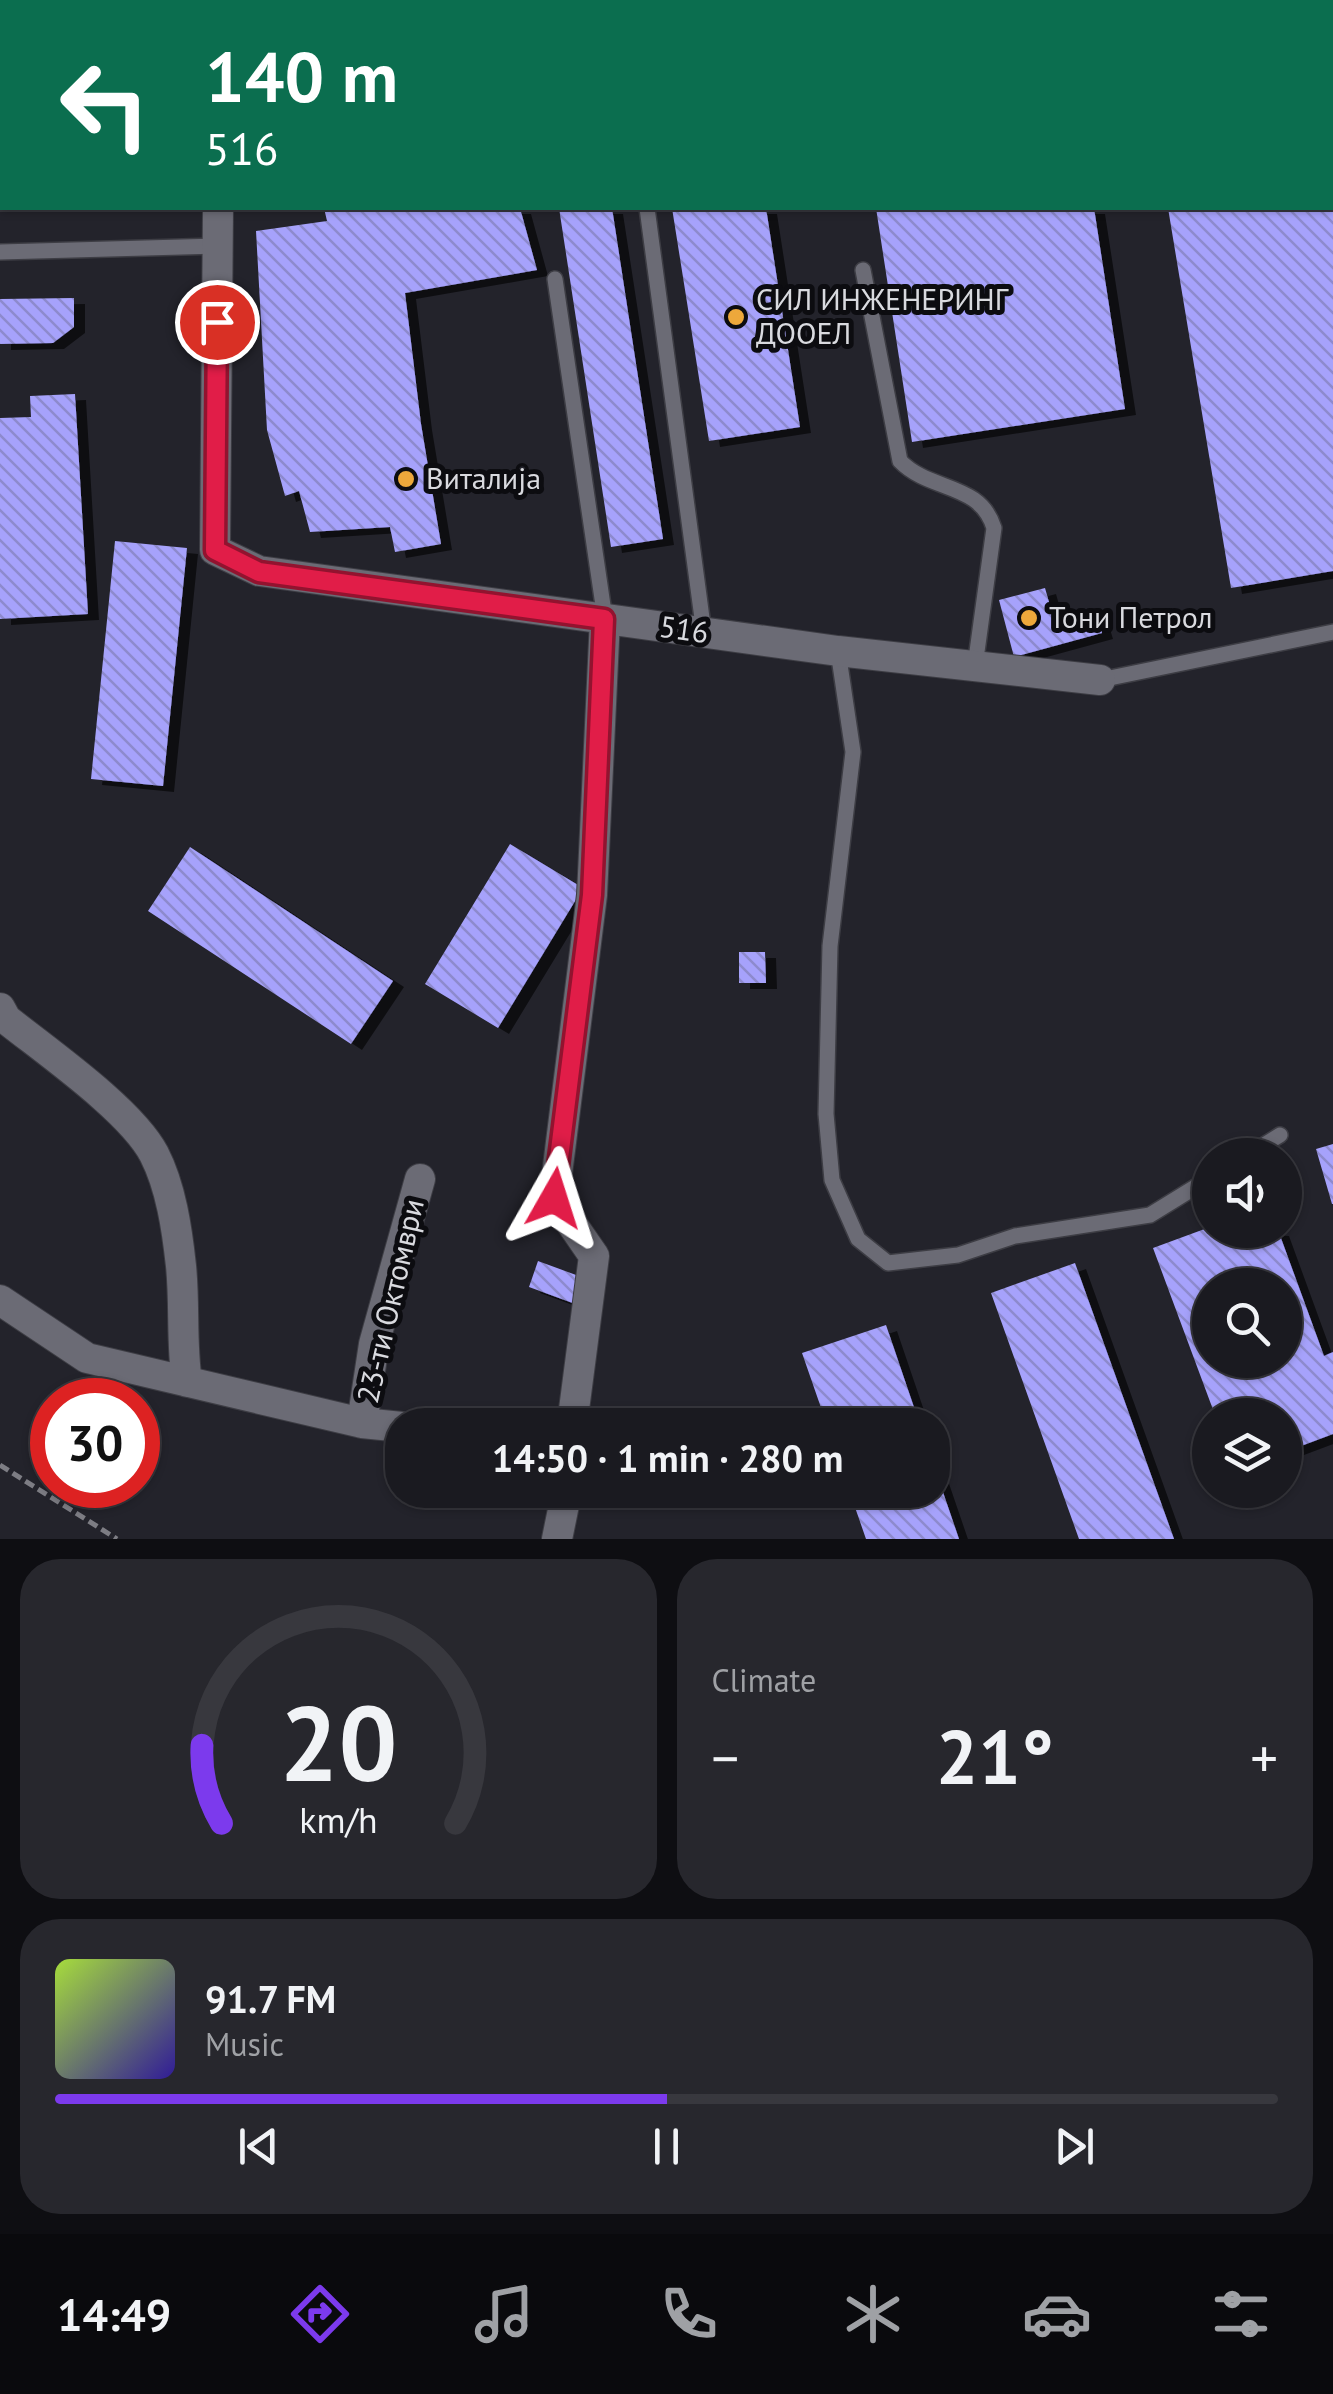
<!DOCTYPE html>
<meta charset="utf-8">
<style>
:root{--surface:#1a1a20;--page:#27272d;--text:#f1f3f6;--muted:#9fa1a5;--line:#38383e;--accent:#7c3aed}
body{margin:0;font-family:"PT Sans",sans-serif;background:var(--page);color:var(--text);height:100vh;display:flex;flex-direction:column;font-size:38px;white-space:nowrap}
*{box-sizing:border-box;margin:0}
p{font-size:32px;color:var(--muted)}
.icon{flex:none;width:55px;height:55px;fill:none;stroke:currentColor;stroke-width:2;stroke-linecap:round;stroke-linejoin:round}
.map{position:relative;height:1539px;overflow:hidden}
.details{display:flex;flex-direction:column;gap:20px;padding:20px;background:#0e0e12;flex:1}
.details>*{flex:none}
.banner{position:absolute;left:0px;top:0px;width:1335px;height:210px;box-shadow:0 2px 8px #0004,0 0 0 2px var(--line);background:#0b6e4f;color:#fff;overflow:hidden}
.controls{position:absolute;left:1192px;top:1138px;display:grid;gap:20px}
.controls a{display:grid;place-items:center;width:110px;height:110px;border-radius:50%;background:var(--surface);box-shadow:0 2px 8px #0004,0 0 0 2px var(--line);font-size:50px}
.speed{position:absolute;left:30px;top:1378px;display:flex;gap:20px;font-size:50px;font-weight:700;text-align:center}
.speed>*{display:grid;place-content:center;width:130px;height:130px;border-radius:50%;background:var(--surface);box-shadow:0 2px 8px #0004,0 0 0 2px var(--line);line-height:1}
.speed .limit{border:15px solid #d22;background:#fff;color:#111}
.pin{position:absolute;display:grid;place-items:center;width:85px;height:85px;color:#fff;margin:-42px;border:5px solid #fff;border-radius:50%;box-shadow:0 2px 10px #0007}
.me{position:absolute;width:110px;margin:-55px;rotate:6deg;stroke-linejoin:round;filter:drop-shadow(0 0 8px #0008)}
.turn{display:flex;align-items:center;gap:35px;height:210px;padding:0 40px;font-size:45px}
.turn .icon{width:130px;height:130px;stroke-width:2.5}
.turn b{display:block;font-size:70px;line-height:85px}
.big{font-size:75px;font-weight:600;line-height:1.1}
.details .card{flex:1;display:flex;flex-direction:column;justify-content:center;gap:15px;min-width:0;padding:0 35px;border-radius:40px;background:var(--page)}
.details .dial{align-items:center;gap:0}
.dial svg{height:260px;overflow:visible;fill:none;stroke:var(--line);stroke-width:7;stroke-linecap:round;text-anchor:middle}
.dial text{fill:var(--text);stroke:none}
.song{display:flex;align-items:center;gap:30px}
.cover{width:120px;height:120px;border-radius:15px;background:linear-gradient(135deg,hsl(80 70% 55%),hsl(250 70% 35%))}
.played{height:10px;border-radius:5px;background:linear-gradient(90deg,var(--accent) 50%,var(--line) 50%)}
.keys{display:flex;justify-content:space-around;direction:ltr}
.heat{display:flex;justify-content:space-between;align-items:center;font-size:55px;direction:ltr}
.details .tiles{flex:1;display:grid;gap:20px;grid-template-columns:1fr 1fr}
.card:last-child{grid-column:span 2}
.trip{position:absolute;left:385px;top:1408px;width:565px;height:100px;border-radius:40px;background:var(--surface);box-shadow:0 2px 8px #0004,0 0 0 2px var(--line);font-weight:600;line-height:100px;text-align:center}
.dock{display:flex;height:160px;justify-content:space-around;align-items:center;background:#0a0a0d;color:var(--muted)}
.dock .icon{width:70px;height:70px}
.dock .current{color:var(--accent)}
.dock b{font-size:45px;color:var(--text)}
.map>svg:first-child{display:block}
</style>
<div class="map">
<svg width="1333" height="1539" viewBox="0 0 1333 1539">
<defs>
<pattern id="building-back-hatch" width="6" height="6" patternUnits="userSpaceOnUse" patternTransform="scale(2.5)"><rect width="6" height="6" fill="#a6a2fb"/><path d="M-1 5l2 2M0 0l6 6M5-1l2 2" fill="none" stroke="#8d8acd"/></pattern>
<filter id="shadow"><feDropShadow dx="11" dy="6" stdDeviation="0" flood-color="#0009"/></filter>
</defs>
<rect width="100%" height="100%" fill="#23232b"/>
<path fill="url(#building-back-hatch)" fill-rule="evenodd" filter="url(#shadow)" d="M324 208H520L537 270 405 293 421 424 441 544 395 552 390 527 310 532 299 491 285 496 267 430 256 231 327 221Z
M559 208H612L663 539 611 547Z
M672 208H766L800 427 709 441Z
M876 208H1094L1125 409 912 442Z
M1168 208H1333V571L1231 588Z
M74 298V327L53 343 0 344V299Z
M75 394 88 614 0 619V418L31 417 30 396Z
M115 541 187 548 163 786 91 779Z
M1045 588 1055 623 1096 613 1102 633 1014 657 999 600Z
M510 844 583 888 498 1028 425 984Z
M190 847 393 981 351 1044 148 911Z
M739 952H765L766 983H739Z
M1333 1144V1204H1332L1316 1149Z
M1210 1227 1278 1230 1324 1356 1333 1352V1434L1285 1452V1415H1262L1257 1401 1215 1415 1153 1248ZM1210 1285H1285V1360H1210Z
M538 1261 587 1279 578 1305 529 1287Z
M1075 1263 1174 1539H1079L991 1293Z
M886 1325 920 1425H827L802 1353Z
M933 1463 959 1539H866L849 1490H932Z"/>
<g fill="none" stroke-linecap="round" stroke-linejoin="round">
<g stroke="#3d3d44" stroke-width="18">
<path id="service" d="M623 0 624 2
M647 208 704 633
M0 252 218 246
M863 270 900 461C930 492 980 482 994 528L975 666
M555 279 605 619
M838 651 853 752 830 946 826 1114 832 1180 858 1239 888 1263 958 1255 1015 1236 1150 1215 1210 1178
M1100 680 1333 632
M1248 1155 1280 1135"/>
</g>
<g stroke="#3d3d44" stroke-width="32">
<path id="minor" d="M220 2V0
M218 208 215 550 259 571 838 651 1100 680
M0 1008 6 1019C46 1051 131 1110 154 1154 171 1187 177 1229 181 1266 185 1305 181 1343 187 1382
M0 1300 87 1358 362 1423 402 1427
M362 1423 374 1344 420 1179
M572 1425 594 1256 554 1198 592 895 605 619
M557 1539 567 1490"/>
</g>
<path stroke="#7d7d84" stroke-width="5" stroke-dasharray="10 5" stroke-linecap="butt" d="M0 1465 117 1539"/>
<use href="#service" stroke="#6b6b75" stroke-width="15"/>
<use href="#minor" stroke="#6b6b75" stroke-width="30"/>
</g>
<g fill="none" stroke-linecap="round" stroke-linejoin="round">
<g stroke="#92132f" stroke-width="25">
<path id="route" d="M217 322 215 550 259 572 604 619 592 895 554 1198"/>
</g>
<use href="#route" stroke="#e11d48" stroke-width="18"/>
</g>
<g fill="#eda83b" stroke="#0c0c10" stroke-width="4">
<circle cx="736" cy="317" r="10"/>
<circle cx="406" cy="479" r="10"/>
<circle cx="1029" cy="618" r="10"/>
</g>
<g text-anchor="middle" stroke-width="10" stroke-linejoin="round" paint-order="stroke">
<g font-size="30" fill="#d9dadf" stroke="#0c0c10" text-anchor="start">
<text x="756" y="310">СИЛ ИНЖЕНЕРИНГ<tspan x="756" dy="34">ДООЕЛ</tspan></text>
<text x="426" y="489">Виталија</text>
<text x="1049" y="628">Тони Петрол</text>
</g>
<g font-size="30" fill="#d9dadf" stroke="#0c0c10">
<text transform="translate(684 630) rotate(8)" y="10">516</text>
<text transform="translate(391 1301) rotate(-77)" y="10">23-ти Октомври</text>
</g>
</g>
</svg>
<div class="controls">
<a><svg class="icon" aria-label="sound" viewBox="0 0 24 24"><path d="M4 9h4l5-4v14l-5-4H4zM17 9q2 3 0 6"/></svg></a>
<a><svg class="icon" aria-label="search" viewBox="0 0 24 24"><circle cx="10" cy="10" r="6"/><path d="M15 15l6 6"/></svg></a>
<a><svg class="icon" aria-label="layers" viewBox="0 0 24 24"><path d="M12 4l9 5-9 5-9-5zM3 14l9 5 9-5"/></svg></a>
</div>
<div class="speed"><div class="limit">30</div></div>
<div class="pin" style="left:217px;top:322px;background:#d93025"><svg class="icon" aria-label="arrive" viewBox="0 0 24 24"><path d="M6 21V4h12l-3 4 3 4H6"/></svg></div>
<svg class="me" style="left:554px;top:1198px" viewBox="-20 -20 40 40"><path d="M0-17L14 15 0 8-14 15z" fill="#e11d48" stroke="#fff" stroke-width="4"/></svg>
<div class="trip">14:50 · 1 min · 280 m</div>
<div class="banner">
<div class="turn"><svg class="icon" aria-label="left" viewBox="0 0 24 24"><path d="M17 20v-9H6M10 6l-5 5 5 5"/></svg><div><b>140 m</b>516</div></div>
</div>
</div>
<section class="details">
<div class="tiles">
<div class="card dial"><svg viewBox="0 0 100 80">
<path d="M14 69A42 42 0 1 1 86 69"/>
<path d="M14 69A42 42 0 0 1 8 45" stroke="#7c3aed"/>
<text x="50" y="56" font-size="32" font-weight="700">20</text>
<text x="50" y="72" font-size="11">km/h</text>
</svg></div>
<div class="card"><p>Climate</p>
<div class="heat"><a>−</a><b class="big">21°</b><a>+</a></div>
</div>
<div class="card">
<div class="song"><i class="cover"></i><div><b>91.7 FM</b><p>Music</p></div></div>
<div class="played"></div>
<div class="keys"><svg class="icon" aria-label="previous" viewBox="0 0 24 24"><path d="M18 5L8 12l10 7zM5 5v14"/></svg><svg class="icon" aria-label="pause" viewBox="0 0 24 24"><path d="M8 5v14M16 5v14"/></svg><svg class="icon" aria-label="next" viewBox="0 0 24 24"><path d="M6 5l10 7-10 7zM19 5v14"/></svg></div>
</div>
</div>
</section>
<nav class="dock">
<b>14:49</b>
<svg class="icon current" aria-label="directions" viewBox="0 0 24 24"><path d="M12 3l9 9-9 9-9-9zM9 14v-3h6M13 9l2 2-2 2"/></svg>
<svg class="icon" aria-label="music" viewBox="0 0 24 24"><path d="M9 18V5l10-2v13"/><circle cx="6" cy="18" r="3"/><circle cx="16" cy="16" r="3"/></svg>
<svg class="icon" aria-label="phone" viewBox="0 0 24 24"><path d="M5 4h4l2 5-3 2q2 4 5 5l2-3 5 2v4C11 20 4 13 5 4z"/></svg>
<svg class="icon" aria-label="climate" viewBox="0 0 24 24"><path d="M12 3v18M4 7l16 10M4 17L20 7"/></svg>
<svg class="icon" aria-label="car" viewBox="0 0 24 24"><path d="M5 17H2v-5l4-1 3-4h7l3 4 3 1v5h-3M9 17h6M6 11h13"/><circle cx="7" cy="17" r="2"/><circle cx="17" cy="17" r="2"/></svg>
<svg class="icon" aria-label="filters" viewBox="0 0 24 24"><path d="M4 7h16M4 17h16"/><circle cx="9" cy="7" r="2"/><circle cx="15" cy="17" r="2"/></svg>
</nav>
